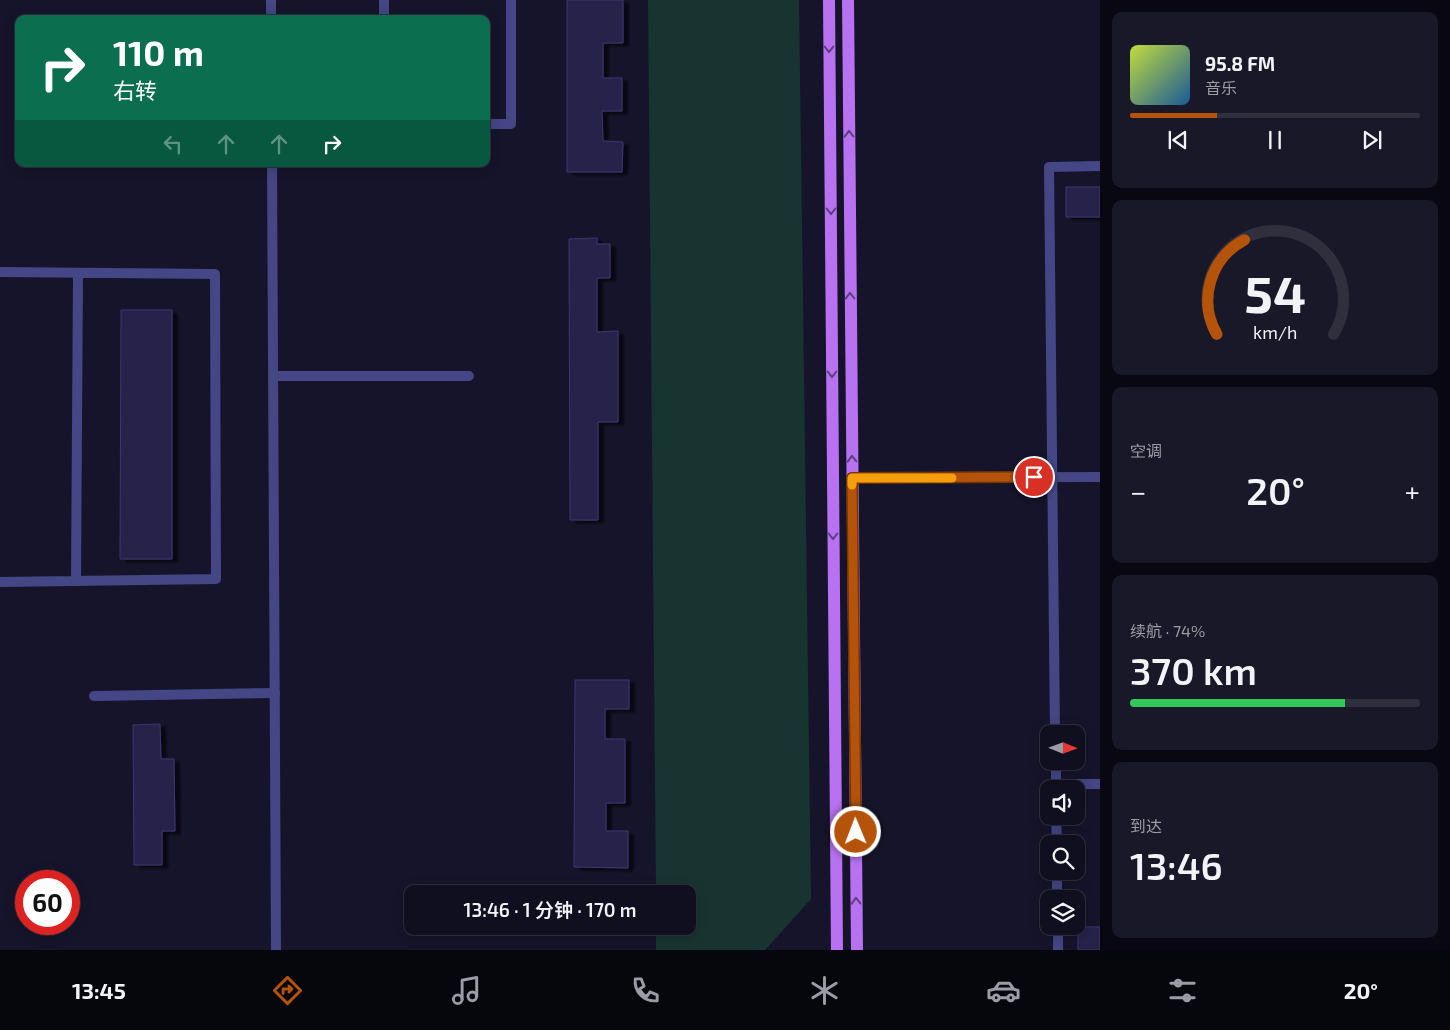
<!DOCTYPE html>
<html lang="zh">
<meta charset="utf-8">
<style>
:root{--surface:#100f20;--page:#191829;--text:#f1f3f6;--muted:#9c9ca5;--line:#302f3e;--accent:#b45309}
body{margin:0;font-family:"Exo 2","Noto Sans SC",sans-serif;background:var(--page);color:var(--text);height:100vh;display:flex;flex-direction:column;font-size:19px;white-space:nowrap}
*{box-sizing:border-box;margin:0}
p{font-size:16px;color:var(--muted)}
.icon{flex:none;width:28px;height:28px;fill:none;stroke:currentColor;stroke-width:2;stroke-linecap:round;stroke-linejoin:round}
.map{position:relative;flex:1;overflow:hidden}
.sheet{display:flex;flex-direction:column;gap:12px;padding:12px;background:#090812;width:350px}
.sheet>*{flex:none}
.banner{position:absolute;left:15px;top:15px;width:475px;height:152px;border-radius:10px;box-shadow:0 2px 12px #0003,0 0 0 1px var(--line);background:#0b6e4f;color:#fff;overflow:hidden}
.needle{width:32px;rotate:91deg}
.fabs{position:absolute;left:1040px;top:725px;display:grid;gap:10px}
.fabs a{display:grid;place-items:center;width:45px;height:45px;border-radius:10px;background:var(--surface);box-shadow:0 2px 12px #0003,0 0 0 1px var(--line);font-size:25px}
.speed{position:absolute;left:15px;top:870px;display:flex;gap:10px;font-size:25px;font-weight:700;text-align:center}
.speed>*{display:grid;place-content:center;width:65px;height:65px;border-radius:50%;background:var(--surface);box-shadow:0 2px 12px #0003,0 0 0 1px var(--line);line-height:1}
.speed .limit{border:8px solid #d22;background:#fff;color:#111}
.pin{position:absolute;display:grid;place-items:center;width:42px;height:42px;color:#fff;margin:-21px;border:2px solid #fff;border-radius:50%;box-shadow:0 1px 5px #0007}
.me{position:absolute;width:55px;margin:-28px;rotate:359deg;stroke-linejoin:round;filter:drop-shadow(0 0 4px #0008)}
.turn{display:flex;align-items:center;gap:18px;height:105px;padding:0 15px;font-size:22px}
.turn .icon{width:65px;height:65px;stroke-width:2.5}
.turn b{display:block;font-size:35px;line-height:42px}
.lanes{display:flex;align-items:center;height:48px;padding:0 15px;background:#0003;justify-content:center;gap:25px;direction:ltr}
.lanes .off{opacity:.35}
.big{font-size:38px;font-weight:600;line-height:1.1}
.sheet .widget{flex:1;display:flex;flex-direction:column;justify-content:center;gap:8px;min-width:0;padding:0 18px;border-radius:10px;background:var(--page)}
.sheet .dial{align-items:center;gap:0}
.dial svg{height:130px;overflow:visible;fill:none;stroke:var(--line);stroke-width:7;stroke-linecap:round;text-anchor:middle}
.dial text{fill:var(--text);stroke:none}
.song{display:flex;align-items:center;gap:15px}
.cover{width:60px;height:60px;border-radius:8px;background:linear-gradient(135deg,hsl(70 70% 55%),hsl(210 70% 35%))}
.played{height:5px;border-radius:2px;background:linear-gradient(90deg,var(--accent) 30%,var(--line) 30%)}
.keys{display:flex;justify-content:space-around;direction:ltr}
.heat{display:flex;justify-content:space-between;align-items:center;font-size:28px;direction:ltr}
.charge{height:8px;border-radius:4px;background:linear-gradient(90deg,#34c759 74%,var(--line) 0)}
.trip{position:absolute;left:404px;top:885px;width:292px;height:50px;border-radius:10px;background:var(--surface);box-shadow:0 2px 12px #0003,0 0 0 1px var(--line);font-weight:600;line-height:50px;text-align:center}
.menu{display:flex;height:80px;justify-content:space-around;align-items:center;background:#06060d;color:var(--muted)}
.menu .icon{width:35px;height:35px}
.menu .selected{color:var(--accent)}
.menu b{font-size:22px;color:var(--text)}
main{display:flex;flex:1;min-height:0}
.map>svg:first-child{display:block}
</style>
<main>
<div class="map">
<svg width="1100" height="950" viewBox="0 0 1100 950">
<defs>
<filter id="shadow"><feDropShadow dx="5.5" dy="3" stdDeviation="1" flood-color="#0009"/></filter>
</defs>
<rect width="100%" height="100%" fill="#16142a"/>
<path fill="#183431" d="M648 0H799L811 899 765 950H656V926H688V894H656Z"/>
<path fill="#272249" stroke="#3d3673" filter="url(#shadow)" d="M567 0H623V43H603V78H622V111H602L603 141 623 142 622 172H567Z
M1066 187H1100V217H1066Z
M597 238V244H610V278H597V332L618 331V422H598V520H570L569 239Z
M121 310H172V559H120Z
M575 680H629V709H605V739H625V803H606V831H628V868L574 867Z
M160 724 161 759H174L175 831H162V865H134L133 725Z
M1078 927H1100V950H1078Z"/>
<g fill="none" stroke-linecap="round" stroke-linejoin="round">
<path stroke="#444685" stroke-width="10" d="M384 19V0
M486 124H511V0
M0 272 215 274 216 579 0 582
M273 376H469
M76 581 78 273
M94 696 275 693"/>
<path stroke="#444685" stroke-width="10" d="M271 0V19
M272 164 276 950
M852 478 1100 477
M1055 734 1049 167 1100 166
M1056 761V789
M1056 784H1100
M1056 816 1057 844
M1057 871V899
M1058 926V950"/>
<path stroke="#b872f1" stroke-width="12" d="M829 0 837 950
M848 0 857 950"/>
</g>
<defs><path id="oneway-chevron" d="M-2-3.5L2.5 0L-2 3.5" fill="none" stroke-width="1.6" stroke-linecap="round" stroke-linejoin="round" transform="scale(1.25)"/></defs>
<g stroke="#5f3e84">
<use href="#oneway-chevron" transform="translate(829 49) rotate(90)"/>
<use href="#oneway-chevron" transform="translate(849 134) rotate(-91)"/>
<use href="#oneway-chevron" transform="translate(831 211) rotate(90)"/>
<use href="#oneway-chevron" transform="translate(850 296) rotate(-91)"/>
<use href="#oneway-chevron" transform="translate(832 374) rotate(90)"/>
<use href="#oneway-chevron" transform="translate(852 459) rotate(-91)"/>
<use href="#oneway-chevron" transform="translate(833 536) rotate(90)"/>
<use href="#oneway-chevron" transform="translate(856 901) rotate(-91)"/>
</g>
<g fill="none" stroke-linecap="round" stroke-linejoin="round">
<g stroke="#753606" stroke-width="12">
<path id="route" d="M856 832 852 478 1034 477"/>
</g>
<use href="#route" stroke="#b45309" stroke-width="9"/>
<path stroke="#f59e0b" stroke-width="9" d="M852 485V478H952"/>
</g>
</svg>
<div class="fabs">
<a><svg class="needle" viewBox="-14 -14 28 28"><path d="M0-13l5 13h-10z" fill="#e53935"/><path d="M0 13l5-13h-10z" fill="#9c9ca5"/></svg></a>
<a><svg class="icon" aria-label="sound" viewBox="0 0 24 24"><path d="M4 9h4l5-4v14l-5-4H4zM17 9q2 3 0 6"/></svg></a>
<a><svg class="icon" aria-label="search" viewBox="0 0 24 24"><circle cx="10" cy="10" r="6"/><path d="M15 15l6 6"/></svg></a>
<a><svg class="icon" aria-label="layers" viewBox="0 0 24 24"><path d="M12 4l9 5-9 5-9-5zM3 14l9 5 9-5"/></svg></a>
</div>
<div class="speed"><div class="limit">60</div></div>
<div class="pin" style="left:1034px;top:477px;background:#d93025"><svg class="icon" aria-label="arrive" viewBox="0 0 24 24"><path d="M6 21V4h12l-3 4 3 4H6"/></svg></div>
<svg class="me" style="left:856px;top:832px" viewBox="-20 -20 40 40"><circle r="17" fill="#b45309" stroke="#fff" stroke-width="3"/><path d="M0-11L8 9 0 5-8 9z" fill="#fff"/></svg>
<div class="trip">13:46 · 1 分钟 · 170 m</div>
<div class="banner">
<div class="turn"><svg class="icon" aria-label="right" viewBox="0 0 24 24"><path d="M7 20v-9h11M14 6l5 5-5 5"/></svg><div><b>110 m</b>右转</div></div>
<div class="lanes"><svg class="icon off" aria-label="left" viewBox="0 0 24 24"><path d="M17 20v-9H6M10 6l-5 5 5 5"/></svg><svg class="icon off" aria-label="ahead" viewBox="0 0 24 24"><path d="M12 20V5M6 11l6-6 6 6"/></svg><svg class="icon off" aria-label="ahead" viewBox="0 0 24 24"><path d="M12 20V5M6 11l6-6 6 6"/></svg><svg class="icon" aria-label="right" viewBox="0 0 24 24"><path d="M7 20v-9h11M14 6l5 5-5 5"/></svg></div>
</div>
</div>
<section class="sheet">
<div class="widget">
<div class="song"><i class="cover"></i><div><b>95.8 FM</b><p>音乐</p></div></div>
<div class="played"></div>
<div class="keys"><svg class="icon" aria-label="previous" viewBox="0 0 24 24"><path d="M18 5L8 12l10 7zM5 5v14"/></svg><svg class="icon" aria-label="pause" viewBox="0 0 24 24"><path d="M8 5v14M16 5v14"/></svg><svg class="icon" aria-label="next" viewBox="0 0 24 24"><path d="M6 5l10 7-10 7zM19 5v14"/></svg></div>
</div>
<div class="widget dial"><svg viewBox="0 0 100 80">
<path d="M14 69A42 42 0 1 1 86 69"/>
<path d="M14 69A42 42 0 0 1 31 11" stroke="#b45309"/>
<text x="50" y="56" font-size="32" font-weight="700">54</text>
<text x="50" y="72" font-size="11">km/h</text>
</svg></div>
<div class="widget"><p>空调</p>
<div class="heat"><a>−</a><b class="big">20°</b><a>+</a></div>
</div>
<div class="widget"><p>续航 · 74%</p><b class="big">370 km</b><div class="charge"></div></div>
<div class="widget"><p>到达</p><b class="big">13:46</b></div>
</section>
</main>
<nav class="menu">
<b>13:45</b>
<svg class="icon selected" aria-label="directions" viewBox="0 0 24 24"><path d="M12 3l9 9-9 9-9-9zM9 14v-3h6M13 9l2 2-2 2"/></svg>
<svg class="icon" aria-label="music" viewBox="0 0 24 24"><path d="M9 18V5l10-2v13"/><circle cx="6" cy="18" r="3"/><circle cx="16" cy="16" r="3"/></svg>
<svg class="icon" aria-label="phone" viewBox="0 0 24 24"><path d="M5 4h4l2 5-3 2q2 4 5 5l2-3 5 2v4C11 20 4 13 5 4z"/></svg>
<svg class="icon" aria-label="climate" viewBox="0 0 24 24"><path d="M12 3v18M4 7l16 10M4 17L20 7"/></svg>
<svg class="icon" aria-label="car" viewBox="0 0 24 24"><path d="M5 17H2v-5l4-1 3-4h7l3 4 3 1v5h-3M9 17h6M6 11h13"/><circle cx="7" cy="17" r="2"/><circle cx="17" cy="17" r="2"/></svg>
<svg class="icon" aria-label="filters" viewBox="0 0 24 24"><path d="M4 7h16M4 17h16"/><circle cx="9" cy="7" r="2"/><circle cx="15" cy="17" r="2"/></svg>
<b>20°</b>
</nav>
